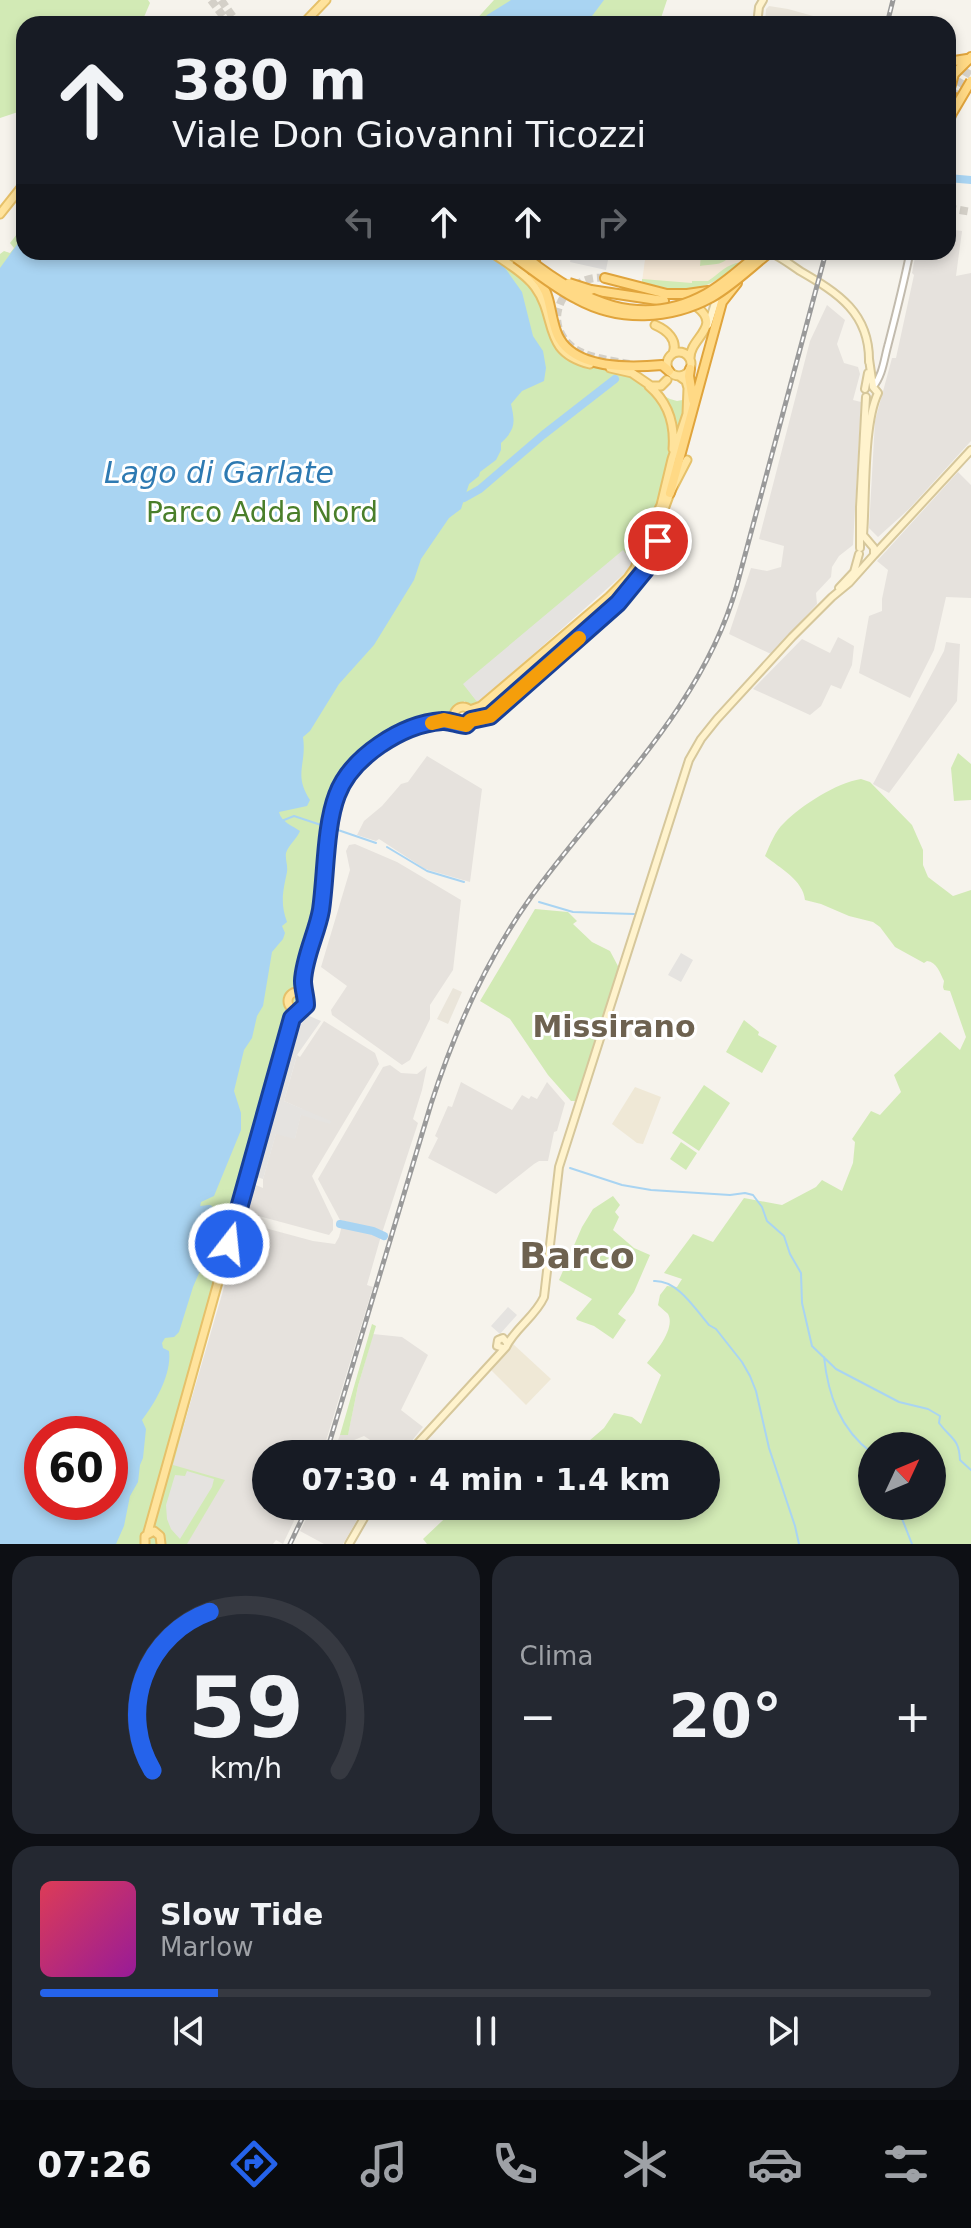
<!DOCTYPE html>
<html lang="it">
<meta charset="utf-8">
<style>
:root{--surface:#171b24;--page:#242831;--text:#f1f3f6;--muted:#9ea1a6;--line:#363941;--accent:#2563eb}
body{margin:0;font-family:"DejaVu Sans",sans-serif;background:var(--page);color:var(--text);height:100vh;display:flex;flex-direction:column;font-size:30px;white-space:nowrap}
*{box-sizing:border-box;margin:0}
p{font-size:26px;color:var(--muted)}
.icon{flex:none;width:44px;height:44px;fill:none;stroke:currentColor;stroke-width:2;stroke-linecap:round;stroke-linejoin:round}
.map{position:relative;height:1544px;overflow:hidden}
.drawer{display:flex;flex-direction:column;gap:12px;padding:12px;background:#0d0f14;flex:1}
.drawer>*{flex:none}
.top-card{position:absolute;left:16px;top:16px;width:940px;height:244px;border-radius:24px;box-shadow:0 4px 12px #0003;background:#171b24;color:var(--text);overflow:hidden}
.needle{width:52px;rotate:46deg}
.controls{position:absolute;left:858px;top:1432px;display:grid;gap:16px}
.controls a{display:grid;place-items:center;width:88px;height:88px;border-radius:50%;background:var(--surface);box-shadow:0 4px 12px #0003;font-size:40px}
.speed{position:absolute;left:24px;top:1416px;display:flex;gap:16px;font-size:40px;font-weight:700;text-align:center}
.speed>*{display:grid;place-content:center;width:104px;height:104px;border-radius:50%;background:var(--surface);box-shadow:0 4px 12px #0003;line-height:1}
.speed .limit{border:12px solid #d22;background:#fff;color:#111}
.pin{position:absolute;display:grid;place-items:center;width:68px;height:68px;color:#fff;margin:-34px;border:4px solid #fff;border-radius:50%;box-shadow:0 2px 8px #0007}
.me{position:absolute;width:88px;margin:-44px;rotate:16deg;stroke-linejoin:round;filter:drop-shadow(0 0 6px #0008)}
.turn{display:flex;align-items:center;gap:28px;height:168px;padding:0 24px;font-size:36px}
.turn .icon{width:104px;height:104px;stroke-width:2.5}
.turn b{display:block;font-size:56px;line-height:68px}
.lanes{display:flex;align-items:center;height:76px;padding:0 24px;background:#0003;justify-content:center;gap:40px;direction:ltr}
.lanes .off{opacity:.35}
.big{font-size:60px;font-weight:800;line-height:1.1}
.drawer .tile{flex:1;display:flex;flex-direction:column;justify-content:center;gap:12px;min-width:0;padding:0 28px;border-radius:24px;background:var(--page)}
.drawer .dial{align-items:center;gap:0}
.dial svg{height:208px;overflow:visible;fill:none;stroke:var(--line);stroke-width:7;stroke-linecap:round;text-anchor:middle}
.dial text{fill:var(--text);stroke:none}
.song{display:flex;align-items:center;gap:24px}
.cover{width:96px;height:96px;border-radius:12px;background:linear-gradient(135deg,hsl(350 70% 55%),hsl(300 70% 35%))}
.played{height:8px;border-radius:4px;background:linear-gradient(90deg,var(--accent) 20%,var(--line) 20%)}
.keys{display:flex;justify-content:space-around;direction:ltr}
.heat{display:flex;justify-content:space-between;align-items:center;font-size:44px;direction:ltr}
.drawer .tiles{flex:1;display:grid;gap:12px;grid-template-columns:1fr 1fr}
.tile:last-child{grid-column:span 2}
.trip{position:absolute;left:252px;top:1440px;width:468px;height:80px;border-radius:40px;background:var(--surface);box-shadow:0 4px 12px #0003;font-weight:800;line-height:80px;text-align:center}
.tab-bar{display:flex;height:128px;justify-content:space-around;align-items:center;background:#090b0e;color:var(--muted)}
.tab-bar .icon{width:56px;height:56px}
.tab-bar .current{color:var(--accent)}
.tab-bar b{font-size:36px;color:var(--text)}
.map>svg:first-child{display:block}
</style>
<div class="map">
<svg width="971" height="1544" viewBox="0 0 971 1544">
<rect width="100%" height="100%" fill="#f6f3ec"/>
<path fill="#eae5da" d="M769 6 788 9 842 24H765L766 9Z
M453 988 462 992 448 1024 437 1019Z"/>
<path fill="#f7ead8" d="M646 252H751L729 273 713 284 683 291 666 289 642 282Z"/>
<path fill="#e6e2dd" d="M948 229 962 231 956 276 971 273V441L909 509 878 537 869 528 875 421 892 358H896L914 275 912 273 916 252H948Z
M827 305 845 320 837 344 844 363 858 367 860 374 853 400 861 402 853 545 839 556 832 567 831 577 816 593 817 604 771 654 729 634 751 568 767 571 781 567 784 546 759 539 810 341Z
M958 472 971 485V598L946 597 934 650 910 698 859 673 869 616 882 611V599L888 570 877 561Z
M838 637 854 646 852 665 841 689 831 685 821 706 810 715 753 689 802 639 830 653Z
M946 642 960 644 957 701 889 793 873 784 944 651Z
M427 756 482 789 470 882 425 869 379 839 376 841 357 835 364 821 382 806 401 784 408 782Z
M355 844 397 862 461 900 453 970 430 1005V1019L410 1060 402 1065 332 1015 331 1010 347 986 321 967 350 870 346 851 349 845Z
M324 1021 375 1053 379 1064 312 1176 333 1220V1230L329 1235 244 1212 251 1183 263 1188V1179L276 1133 295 1138 302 1109 284 1101 297 1055 300 1057Z
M390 1065 401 1073 417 1074 427 1066 422 1090 413 1119 418 1123 382 1233 373 1228 340 1220 318 1179 383 1067Z
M461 1082 512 1110 522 1095 529 1099 531 1096 537 1099 547 1082 565 1103 557 1131 554 1132 548 1161H539L534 1164 496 1194 428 1158 438 1138 435 1136 448 1106 452 1107Z
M243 1222 313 1241 335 1244 339 1237 342 1225 371 1231 381 1236 367 1285 373 1287 322 1454H266V1506H301L283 1544 276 1540 273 1544H173L158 1514Z
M373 1334 402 1337 428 1355 401 1410 423 1427 401 1454H392L364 1436 354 1440 349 1454H333L340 1435 348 1434 358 1386Z
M313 1506H365L343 1544H324L300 1531Z"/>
<path fill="#efe8d6" d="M635 1087 661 1097 643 1144 637 1143 612 1124Z
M512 1343 551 1379 526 1405 490 1369Z"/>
<path fill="#d2eab5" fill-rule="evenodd" d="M0 0H148L150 3 141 24H24V110L0 118Z
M494 0H667L659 24H472Z
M24 225V252H521L559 334 570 351 624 371 659 388 664 396 670 399 677 401 688 399 659 533 472 695 480 704 471 705 464 701C450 739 416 730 387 742 377 746 356 767 350 775 330 803 330 867 325 902 322 930 311 959 304 986L310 997 298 1015 239 1219 173 1465 225 1480 187 1544H0V254L4 251 10 253 14 248 10 243ZM42 1434H110V1502H42Z
M701 252H734C722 267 717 263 700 266Z
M742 262C706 292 687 295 642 282V279L692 283V281H708C720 273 726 264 742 262Z
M958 753 971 764V800L954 801 951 768Z
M861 779 870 782 912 825 923 850V865L928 877 953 896 971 890V1544H427L423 1539 458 1506H706V1454H574L604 1428 614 1413 632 1417 641 1424 661 1375 647 1363C655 1353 676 1328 668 1314 667 1313 659 1306 658 1305L660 1295 667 1286 677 1287 682 1279 664 1273 693 1234 713 1242 744 1198 782 1205 816 1187 822 1180 842 1191 853 1163 855 1142 852 1139 871 1111 880 1115 901 1092 894 1075 940 1032 960 1050 966 1037 950 991 944 990 943 987 944 981C940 973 937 962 927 961L924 963 895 947 880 927 873 922 849 916 821 904 805 900C803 880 780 868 765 856 770 845 775 831 784 823 802 805 836 783 861 779ZM872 1446H932V1506H872Z
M535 909 568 912 577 921 573 924 592 942 610 951 619 968 577 1101H571L548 1075 510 1019 480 1001Z
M744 1020 759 1032 758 1035 777 1046 762 1073 726 1052Z
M704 1085 730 1103 699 1151 672 1133Z
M681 1142 697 1153 686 1170 670 1159Z
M613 1196 620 1205 615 1212 619 1217 613 1230 634 1248 650 1255 634 1292 618 1314 626 1320 613 1339 594 1326 577 1320 576 1318 592 1299 559 1280 582 1227 593 1209Z
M372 1324 376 1326 358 1386 348 1435H340Z"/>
<path fill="#e5e3e0" d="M572 252 609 257 611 252H616L614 260H608L606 270 570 262Z
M623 550 635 564 478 703 463 684Z
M681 953 693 960 681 982 668 975Z
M307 1015 321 1021 297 1055 284 1101 331 1121 330 1124 301 1115 295 1139 276 1134 263 1179 253 1176 300 1018Z
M508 1307 517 1315 500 1334 491 1326Z
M187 1471 214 1479 212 1487 180 1539 171 1529 167 1519 166 1505 175 1475 185 1476Z"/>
<path fill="#a9d4f2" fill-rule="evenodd" d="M511 0H604L586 24H479L487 15Z
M24 235V252H496L499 262 505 268 522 292 533 336 543 351 546 368 544 381 522 391 511 404C515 422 516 429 501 443V450L496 460 480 472 479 476 469 484 461 509 449 518 421 559 414 580 374 645 339 684 310 731 303 737C307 765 293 774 310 800L307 806 279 812C281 822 293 826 300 831 297 839 289 844 286 853 285 859 288 865 287 872 283 891 280 903 287 922L282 926 285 933 283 939 272 952 263 1006 257 1016 252 1038 244 1050 234 1091 241 1113V1130L214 1196 201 1202 200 1207 203 1213 199 1220 204 1225 205 1229 203 1234V1264L193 1287 179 1332 174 1337 165 1338 162 1343 163 1348 169 1351C172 1373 156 1402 142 1420L146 1429 143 1458 140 1465 138 1482 130 1496 124 1526 116 1544H0V268ZM42 1434H110V1502H42Z"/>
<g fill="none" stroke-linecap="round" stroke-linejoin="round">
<path stroke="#a9d4f2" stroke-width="2" d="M284 820 294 816 321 825
M338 830 376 843
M387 847 427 871 464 882
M539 902 573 912 634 914
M570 1168 622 1185 651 1190 730 1195 745 1193 753 1195 762 1207 767 1221 784 1236 790 1254 801 1273 802 1303 812 1346 836 1369 899 1402 928 1409 940 1416 939 1423C951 1439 959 1438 960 1460L971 1470
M654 1281C678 1280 695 1309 709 1325L716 1329 742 1362 750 1376 756 1391 769 1448 795 1526 799 1544
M824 1357C828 1395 840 1429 872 1453
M897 1506 912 1544"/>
<path stroke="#a9d4f2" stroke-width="8" d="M948 178 971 180
M464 498 480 489 543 435 615 379
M201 1210 209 1209
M340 1224 373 1231 384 1236"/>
<path stroke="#d4d0c8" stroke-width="8" stroke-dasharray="8 4" stroke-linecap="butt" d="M211 0 229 24
M221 0 238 24
M953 97 971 66
M948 208 971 212
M605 278C567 274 540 318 570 345 584 358 611 360 629 364"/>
<g stroke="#c2bbae" stroke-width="9">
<path id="tertiary" d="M948 132 952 117
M873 387C883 375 884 359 888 345 896 314 904 283 910 252"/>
</g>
<g stroke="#d6c79b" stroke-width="10">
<path id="secondary" d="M757 24 759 7 763 0
M773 254C782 258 791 265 800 271 838 293 870 313 869 362
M708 325 717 297
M865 389 868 373
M860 548V507L866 397
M874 555 971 450
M839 588 854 572 859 554
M503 1348 497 1346 498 1340 503 1338 507 1343
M408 1454 506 1347C515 1328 535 1317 544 1297L559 1167 689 760 701 739 717 719 792 637 832 597 849 583 874 555V548L863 535C866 498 863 424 878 393L873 387 869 359
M349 1544 371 1506"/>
</g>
<g stroke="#e6c16a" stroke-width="11">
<path id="primary" d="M303 24 326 0
M0 214 24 184
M491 252C505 262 525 273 535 287 558 318 541 352 590 364
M655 325C667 330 678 340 673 353
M667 364a12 12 0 1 1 24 0a12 12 0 1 1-24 0Z
M690 359C689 338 723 327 697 307
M610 368 632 373 651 386H661L667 380
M649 386C668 402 675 424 673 449
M646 527 653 521 661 505 672 459 687 414 688 388 686 381 679 376
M638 538a10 10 0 1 1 20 0a10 10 0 1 1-20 0Z
M656 531 670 493 687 460
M454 716a9 9 0 1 1 18 0a9 9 0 1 1-18 0Z
M470 710 481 706 609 597 628 578 635 568 640 554 639 544
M471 720 490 716 618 603 645 570 655 544
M288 1001a9 9 0 1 1 18 0a9 9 0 1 1-18 0Z
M305 996C302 966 315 940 320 911 326 877 325 826 337 795 354 749 401 731 444 720
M148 1532 292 1018 300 1010
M145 1544V1536L154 1531 160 1536 161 1544"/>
</g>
<g stroke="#e0a43c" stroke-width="12">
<path id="trunk" d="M948 62 967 59
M948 95 954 74 971 57
M948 106 953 97
M519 252 535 261
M533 274C552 292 548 308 556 331 569 370 629 368 662 365L669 371
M605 278 667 294H687L708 291
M591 290 664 301
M690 369 689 376 693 400
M670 493 722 302 737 283"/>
</g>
<use href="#tertiary" stroke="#fff" stroke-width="5"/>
<use href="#secondary" stroke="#fff3cd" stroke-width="6"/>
<use href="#primary" stroke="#ffe39c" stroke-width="7"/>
<use href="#trunk" stroke="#ffd985" stroke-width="8"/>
<g stroke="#9a9a9a" stroke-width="5">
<path id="rail" d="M887 24 893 0
M326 1454 431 1104C455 1030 486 960 531 897 604 796 703 708 737 585L826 252
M290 1544 308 1506"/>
</g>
<use href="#rail" stroke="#fff" stroke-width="2" stroke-dasharray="6" stroke-linecap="butt"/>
<g stroke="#e0a43c" stroke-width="12" stroke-linecap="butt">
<path id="trunk-bridge" d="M948 120 971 81
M516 258C536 272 555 288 577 299 619 322 670 320 712 297 733 285 751 267 770 252
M528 259C581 301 641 330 706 294 726 283 743 266 761 252
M569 283 591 290"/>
</g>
<use href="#trunk-bridge" stroke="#ffd985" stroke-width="8"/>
</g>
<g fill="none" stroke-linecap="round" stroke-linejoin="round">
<g stroke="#184099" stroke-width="20">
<path id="route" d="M229 1244 292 1018 306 1005C306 997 303 989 303 981 304 957 317 933 321 910 326 876 325 826 337 795 351 757 402 724 442 721 450 720 458 725 466 725L471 720 490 716 618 603 645 570 658 541"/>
</g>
<use href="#route" stroke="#2563eb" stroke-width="14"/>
<path stroke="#f59e0b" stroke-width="14" d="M432 723 444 720 466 725 471 720 490 716 579 638"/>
</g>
<g text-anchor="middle" stroke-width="6" stroke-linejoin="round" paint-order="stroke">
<g font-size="28" fill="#4a7f2a" stroke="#fff">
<text x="262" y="522">Parco Adda Nord</text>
</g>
<g font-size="30" font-style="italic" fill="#2e7ab2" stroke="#fff">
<text x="219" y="483">Lago di Garlate</text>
</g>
<g font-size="30" font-weight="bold" fill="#6e6250" stroke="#fff">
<text x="614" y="1037">Missirano</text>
</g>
<g font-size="36" font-weight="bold" fill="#6e6250" stroke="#fff">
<text x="577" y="1268">Barco</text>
</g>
</g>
</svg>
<div class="controls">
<a><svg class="needle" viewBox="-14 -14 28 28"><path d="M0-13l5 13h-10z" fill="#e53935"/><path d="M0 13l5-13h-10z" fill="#9ea1a6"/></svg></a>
</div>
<div class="speed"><div class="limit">60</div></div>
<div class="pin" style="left:658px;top:541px;background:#d93025"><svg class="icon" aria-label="arrive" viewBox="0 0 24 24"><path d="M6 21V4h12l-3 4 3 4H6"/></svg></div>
<svg class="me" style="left:229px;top:1244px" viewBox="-20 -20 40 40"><circle r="17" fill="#2563eb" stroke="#fff" stroke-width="3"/><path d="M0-11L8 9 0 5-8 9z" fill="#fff"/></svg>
<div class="trip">07:30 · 4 min · 1.4 km</div>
<div class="top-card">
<div class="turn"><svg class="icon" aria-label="ahead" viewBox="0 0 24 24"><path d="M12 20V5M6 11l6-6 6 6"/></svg><div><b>380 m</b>Viale Don Giovanni Ticozzi</div></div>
<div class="lanes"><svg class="icon off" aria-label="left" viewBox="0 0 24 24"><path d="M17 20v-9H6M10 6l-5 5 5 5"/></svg><svg class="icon" aria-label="ahead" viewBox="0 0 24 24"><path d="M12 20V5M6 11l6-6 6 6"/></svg><svg class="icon" aria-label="ahead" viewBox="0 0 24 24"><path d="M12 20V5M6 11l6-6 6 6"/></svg><svg class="icon off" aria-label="right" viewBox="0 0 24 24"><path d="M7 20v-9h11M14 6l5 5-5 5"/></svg></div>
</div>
</div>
<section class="drawer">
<div class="tiles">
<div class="tile dial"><svg viewBox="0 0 100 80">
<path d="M14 69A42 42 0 1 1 86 69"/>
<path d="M14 69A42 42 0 0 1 36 8" stroke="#2563eb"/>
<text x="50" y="56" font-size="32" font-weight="700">59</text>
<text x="50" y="72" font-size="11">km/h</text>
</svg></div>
<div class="tile"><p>Clima</p>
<div class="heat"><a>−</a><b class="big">20°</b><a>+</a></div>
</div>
<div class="tile">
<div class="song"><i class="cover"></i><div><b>Slow Tide</b><p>Marlow</p></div></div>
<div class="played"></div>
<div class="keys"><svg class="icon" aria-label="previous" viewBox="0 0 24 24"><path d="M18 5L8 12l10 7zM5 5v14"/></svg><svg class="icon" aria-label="pause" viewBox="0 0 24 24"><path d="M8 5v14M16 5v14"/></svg><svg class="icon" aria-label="next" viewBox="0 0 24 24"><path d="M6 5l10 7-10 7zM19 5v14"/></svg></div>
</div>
</div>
</section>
<nav class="tab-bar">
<b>07:26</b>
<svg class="icon current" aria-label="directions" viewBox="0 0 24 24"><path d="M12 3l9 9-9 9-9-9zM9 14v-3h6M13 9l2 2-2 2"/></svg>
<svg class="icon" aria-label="music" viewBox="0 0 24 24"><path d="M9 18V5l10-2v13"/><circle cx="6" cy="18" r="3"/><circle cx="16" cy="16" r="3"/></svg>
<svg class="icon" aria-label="phone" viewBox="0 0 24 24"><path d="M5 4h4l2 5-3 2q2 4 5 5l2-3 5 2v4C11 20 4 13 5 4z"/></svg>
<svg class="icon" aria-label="climate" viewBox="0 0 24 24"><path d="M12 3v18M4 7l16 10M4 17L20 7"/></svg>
<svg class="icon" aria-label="car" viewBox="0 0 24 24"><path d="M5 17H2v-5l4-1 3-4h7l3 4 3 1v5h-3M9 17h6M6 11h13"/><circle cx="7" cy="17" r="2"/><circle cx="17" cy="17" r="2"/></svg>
<svg class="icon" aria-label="filters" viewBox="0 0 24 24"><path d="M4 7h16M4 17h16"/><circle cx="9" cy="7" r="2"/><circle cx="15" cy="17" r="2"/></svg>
</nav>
